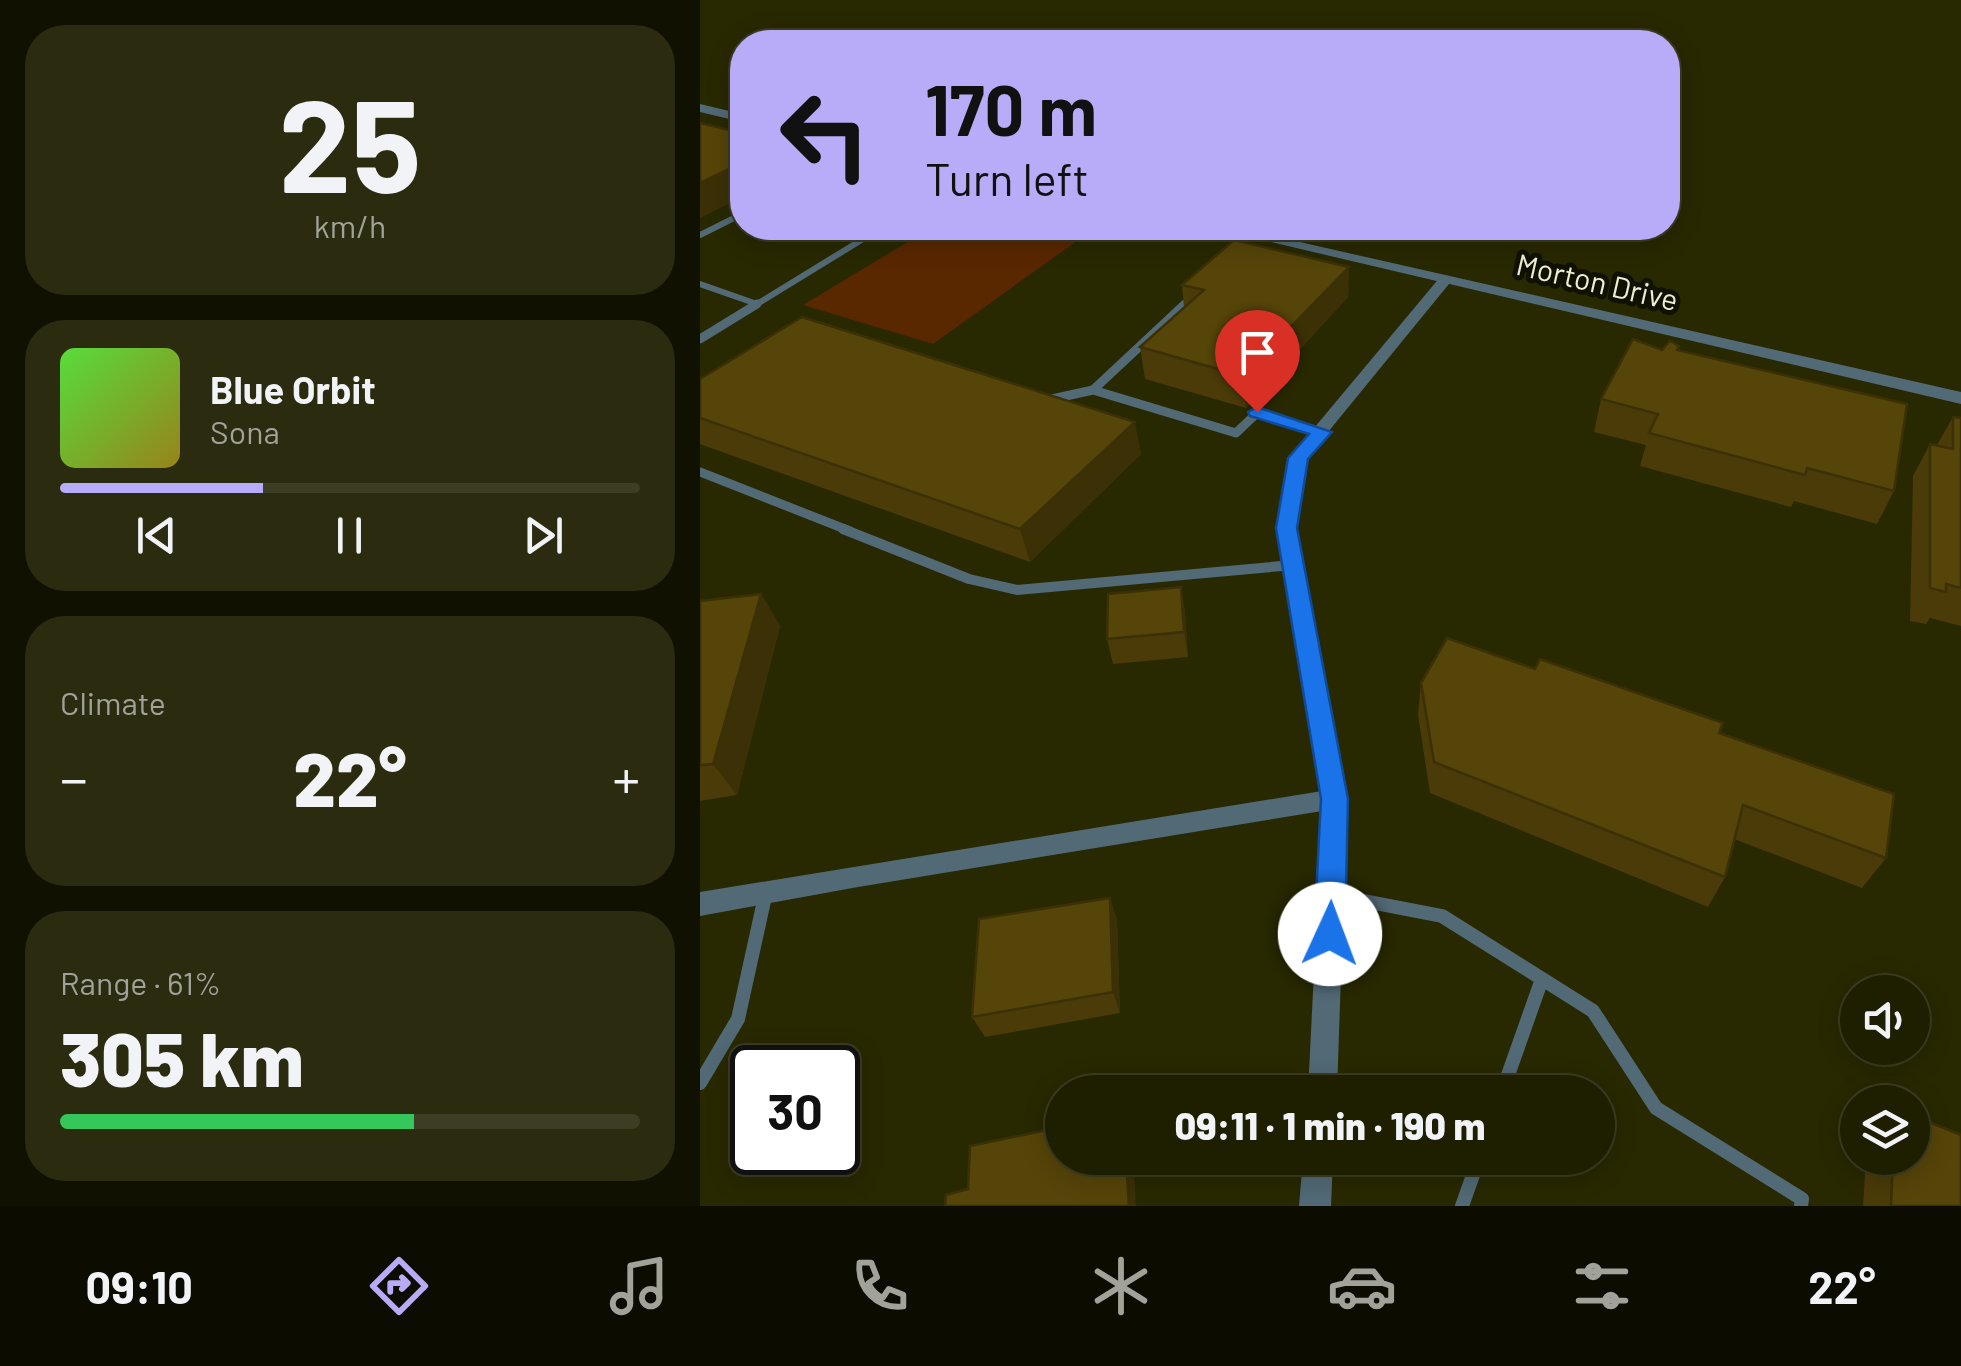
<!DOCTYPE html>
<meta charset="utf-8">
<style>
:root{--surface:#1e1f00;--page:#2b2c0f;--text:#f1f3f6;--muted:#a1a299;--line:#3c3d22;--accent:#b8abf7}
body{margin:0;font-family:Barlow,sans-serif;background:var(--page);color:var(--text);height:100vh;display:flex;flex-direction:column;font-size:38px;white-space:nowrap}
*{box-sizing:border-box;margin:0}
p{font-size:32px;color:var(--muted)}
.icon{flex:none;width:55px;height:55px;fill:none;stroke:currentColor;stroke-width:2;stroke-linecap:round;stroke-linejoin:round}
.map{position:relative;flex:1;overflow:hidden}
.details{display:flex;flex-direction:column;gap:25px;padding:25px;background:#101100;width:700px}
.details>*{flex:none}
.hud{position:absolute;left:30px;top:30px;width:950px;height:210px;border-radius:40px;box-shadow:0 5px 25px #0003,0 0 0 2px var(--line);background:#b8abf7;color:#111;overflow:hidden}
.buttons{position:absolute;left:1140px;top:975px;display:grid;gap:20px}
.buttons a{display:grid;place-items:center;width:90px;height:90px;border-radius:50%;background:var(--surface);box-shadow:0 5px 25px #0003,0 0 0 2px var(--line);font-size:50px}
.speed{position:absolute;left:30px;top:1045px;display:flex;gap:20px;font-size:50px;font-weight:700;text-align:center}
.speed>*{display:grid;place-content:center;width:130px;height:130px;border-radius:50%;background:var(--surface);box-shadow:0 5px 25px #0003,0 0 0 2px var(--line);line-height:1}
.speed .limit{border:5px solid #111;border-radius:15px;background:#fff;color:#111}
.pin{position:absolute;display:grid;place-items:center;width:85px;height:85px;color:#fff;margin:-102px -42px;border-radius:50% 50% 50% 0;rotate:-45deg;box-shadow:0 0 10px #0007}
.pin .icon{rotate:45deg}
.me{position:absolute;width:110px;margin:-55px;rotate:2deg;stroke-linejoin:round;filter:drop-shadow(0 0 8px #0008)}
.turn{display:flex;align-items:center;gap:35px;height:210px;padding:0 30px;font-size:45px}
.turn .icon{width:130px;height:130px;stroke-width:2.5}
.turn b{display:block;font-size:70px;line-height:85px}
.big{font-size:75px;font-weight:800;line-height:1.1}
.details .tile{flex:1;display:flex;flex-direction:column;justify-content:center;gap:15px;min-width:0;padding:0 35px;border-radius:40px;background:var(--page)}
.details .dial{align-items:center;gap:0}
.dial b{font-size:130px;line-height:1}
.song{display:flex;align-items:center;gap:30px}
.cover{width:120px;height:120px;border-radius:15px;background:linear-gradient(135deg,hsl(110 70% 55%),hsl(50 70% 35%))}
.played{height:10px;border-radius:5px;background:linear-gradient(90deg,var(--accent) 35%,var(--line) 35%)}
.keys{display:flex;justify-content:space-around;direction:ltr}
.heat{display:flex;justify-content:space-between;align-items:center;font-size:55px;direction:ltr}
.charge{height:15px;border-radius:8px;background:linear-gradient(90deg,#34c759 61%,var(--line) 0)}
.trip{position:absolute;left:345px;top:1075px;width:570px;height:100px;border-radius:50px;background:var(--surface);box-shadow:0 5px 25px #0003,0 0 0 2px var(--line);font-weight:800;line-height:100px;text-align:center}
.dock{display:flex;height:160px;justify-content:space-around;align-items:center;background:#0c0c00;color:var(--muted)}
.dock .icon{width:70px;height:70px}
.dock .on{color:var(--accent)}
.dock b{font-size:45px;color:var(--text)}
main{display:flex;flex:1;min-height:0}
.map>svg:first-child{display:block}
</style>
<main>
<section class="details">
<div class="tile dial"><b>25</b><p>km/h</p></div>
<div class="tile">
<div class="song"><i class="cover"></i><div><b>Blue Orbit</b><p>Sona</p></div></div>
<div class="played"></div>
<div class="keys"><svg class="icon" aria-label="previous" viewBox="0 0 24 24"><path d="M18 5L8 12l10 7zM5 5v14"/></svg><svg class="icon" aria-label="pause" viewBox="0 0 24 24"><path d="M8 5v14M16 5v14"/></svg><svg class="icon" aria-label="next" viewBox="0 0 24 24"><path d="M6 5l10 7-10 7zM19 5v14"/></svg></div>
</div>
<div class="tile"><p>Climate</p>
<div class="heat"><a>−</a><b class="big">22°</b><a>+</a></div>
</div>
<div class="tile"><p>Range · 61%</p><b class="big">305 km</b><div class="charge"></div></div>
</section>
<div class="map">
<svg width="1261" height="1206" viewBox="0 0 1261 1206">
<rect width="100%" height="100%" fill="#282900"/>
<path fill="#592700" d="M231 228H395L233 344 103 305Z"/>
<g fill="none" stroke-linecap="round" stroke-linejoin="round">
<path stroke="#526a76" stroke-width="6" d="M0 235 42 214
M0 284 57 304 181 228
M53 306 57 304
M482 306 492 297"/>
<path stroke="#526a76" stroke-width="9" d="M485 304 393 390 536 433 557 413 622 432
M0 339 57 304
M352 399 393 390
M0 472 150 531"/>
<path stroke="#526a76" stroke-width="10" d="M143 529 269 579 317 590 593 565"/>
<path stroke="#526a76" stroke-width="14" d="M633 895 742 916 893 1011 956 1108 1102 1199 1101 1206
M0 1083 38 1019 66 892
M802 1092 842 979
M762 1206 779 1158"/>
<path fill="#526a76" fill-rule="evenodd" d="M741 276 753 279 606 459 596 528 647 799 637 1092H608L622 811 158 887 0 916V892L622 791 578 528 589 458Z
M603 1158H633L631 1206H599Z"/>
<path fill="#526a76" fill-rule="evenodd" d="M0 104 42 114V122L0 112Z
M511 228H538L1261 392V404Z"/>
</g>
<path fill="#4a3b08" d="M649 267 648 297 546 408 445 379 440 347 484 308 482 285Z
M962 350H978L1194 491 1177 524 1094 501 1091 507 940 466 946 445 894 432 901 399Z
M0 379 441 454 330 562 0 444Z
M1253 417 1261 418V626L1230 618 1226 624 1210 621 1213 476 1230 444 1237 445Z
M481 587 485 612 488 657 413 664 407 639Z
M61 594 80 626 37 795 0 801V601Z
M721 683 1019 733 1186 858 1162 888 1034 839 1025 877 1008 907 730 793 718 715Z
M410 898 417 920 420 1013 285 1037 272 1017Z
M1166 1158H1212L1261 1206H1163Z"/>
<path fill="#3c3006" d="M42 163V197L0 218V183Z
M649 267 648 297 546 408 543 376Z
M435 422 441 454 330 562 320 529Z
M481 587 485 612 488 657 484 632Z
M61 594 80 626 37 795 13 764Z
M410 898 417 920 420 1013 413 992Z
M426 1158H433L436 1206H429Z"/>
<path fill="#564509" stroke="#3c3006" stroke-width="2.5" d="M0 123 42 133V163L0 183Z
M534 240 649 267 543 376 440 347 504 290 482 285Z
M102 317 435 422 320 529 0 418V379Z
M933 339 962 350 970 341 979 346 977 350 1207 404 1194 491 1107 468 1105 475 949 433 958 414 901 399Z
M1253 417 1261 418V588L1246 584V592L1230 588V444L1253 449Z
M481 587 484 632 407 639 408 594Z
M61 594 13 764 0 765V601Z
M747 638 835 669 840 659 1023 723 1019 733 1194 794 1186 858 1043 805 1025 877 734 762 721 683Z
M410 898 413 992 272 1017 279 919Z
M1212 1115 1261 1135V1206H1191L1193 1158H1212Z
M362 1127V1158H426L429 1206H245L246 1195 268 1189 270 1146Z"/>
<path fill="#1a73e8" stroke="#114b97" stroke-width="2.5" d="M557 407 632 432 608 459 597 528 648 799 645 934 640 945 630 949 619 945 614 934 621 799 576 528 588 458 609 434 550 416 548 412Z"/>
<g text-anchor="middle" stroke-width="10" stroke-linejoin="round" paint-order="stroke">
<g font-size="30" fill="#ecefd2" stroke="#101100">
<text transform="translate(897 283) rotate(13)" y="10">Morton Drive</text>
</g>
</g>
</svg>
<div class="buttons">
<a><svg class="icon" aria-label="sound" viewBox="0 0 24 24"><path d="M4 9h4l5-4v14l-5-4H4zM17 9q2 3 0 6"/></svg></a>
<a><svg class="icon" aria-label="layers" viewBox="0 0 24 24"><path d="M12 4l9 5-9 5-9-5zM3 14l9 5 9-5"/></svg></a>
</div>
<div class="speed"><div class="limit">30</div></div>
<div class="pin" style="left:557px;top:412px;background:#d93025"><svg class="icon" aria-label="arrive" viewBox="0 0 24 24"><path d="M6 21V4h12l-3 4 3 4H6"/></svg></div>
<svg class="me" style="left:630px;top:934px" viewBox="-20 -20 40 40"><circle r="19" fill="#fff"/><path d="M0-13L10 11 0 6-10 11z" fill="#1a73e8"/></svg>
<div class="trip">09:11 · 1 min · 190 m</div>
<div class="hud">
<div class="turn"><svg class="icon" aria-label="left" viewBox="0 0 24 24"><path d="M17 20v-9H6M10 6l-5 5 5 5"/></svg><div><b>170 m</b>Turn left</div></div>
</div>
</div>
</main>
<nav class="dock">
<b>09:10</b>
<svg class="icon on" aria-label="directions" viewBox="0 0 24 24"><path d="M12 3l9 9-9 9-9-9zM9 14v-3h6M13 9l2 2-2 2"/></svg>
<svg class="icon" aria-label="music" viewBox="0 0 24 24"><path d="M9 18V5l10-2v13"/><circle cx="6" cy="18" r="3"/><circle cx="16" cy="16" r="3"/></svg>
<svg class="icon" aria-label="phone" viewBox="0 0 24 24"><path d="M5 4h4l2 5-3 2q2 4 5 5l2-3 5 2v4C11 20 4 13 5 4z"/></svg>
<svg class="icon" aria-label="climate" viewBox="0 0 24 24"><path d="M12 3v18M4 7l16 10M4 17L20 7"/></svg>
<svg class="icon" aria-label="car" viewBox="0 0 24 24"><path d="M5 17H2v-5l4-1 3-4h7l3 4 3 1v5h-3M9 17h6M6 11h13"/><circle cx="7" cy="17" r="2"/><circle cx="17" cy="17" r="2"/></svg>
<svg class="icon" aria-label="filters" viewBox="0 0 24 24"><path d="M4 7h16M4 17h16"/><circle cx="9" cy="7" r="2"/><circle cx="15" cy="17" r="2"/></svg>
<b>22°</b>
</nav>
